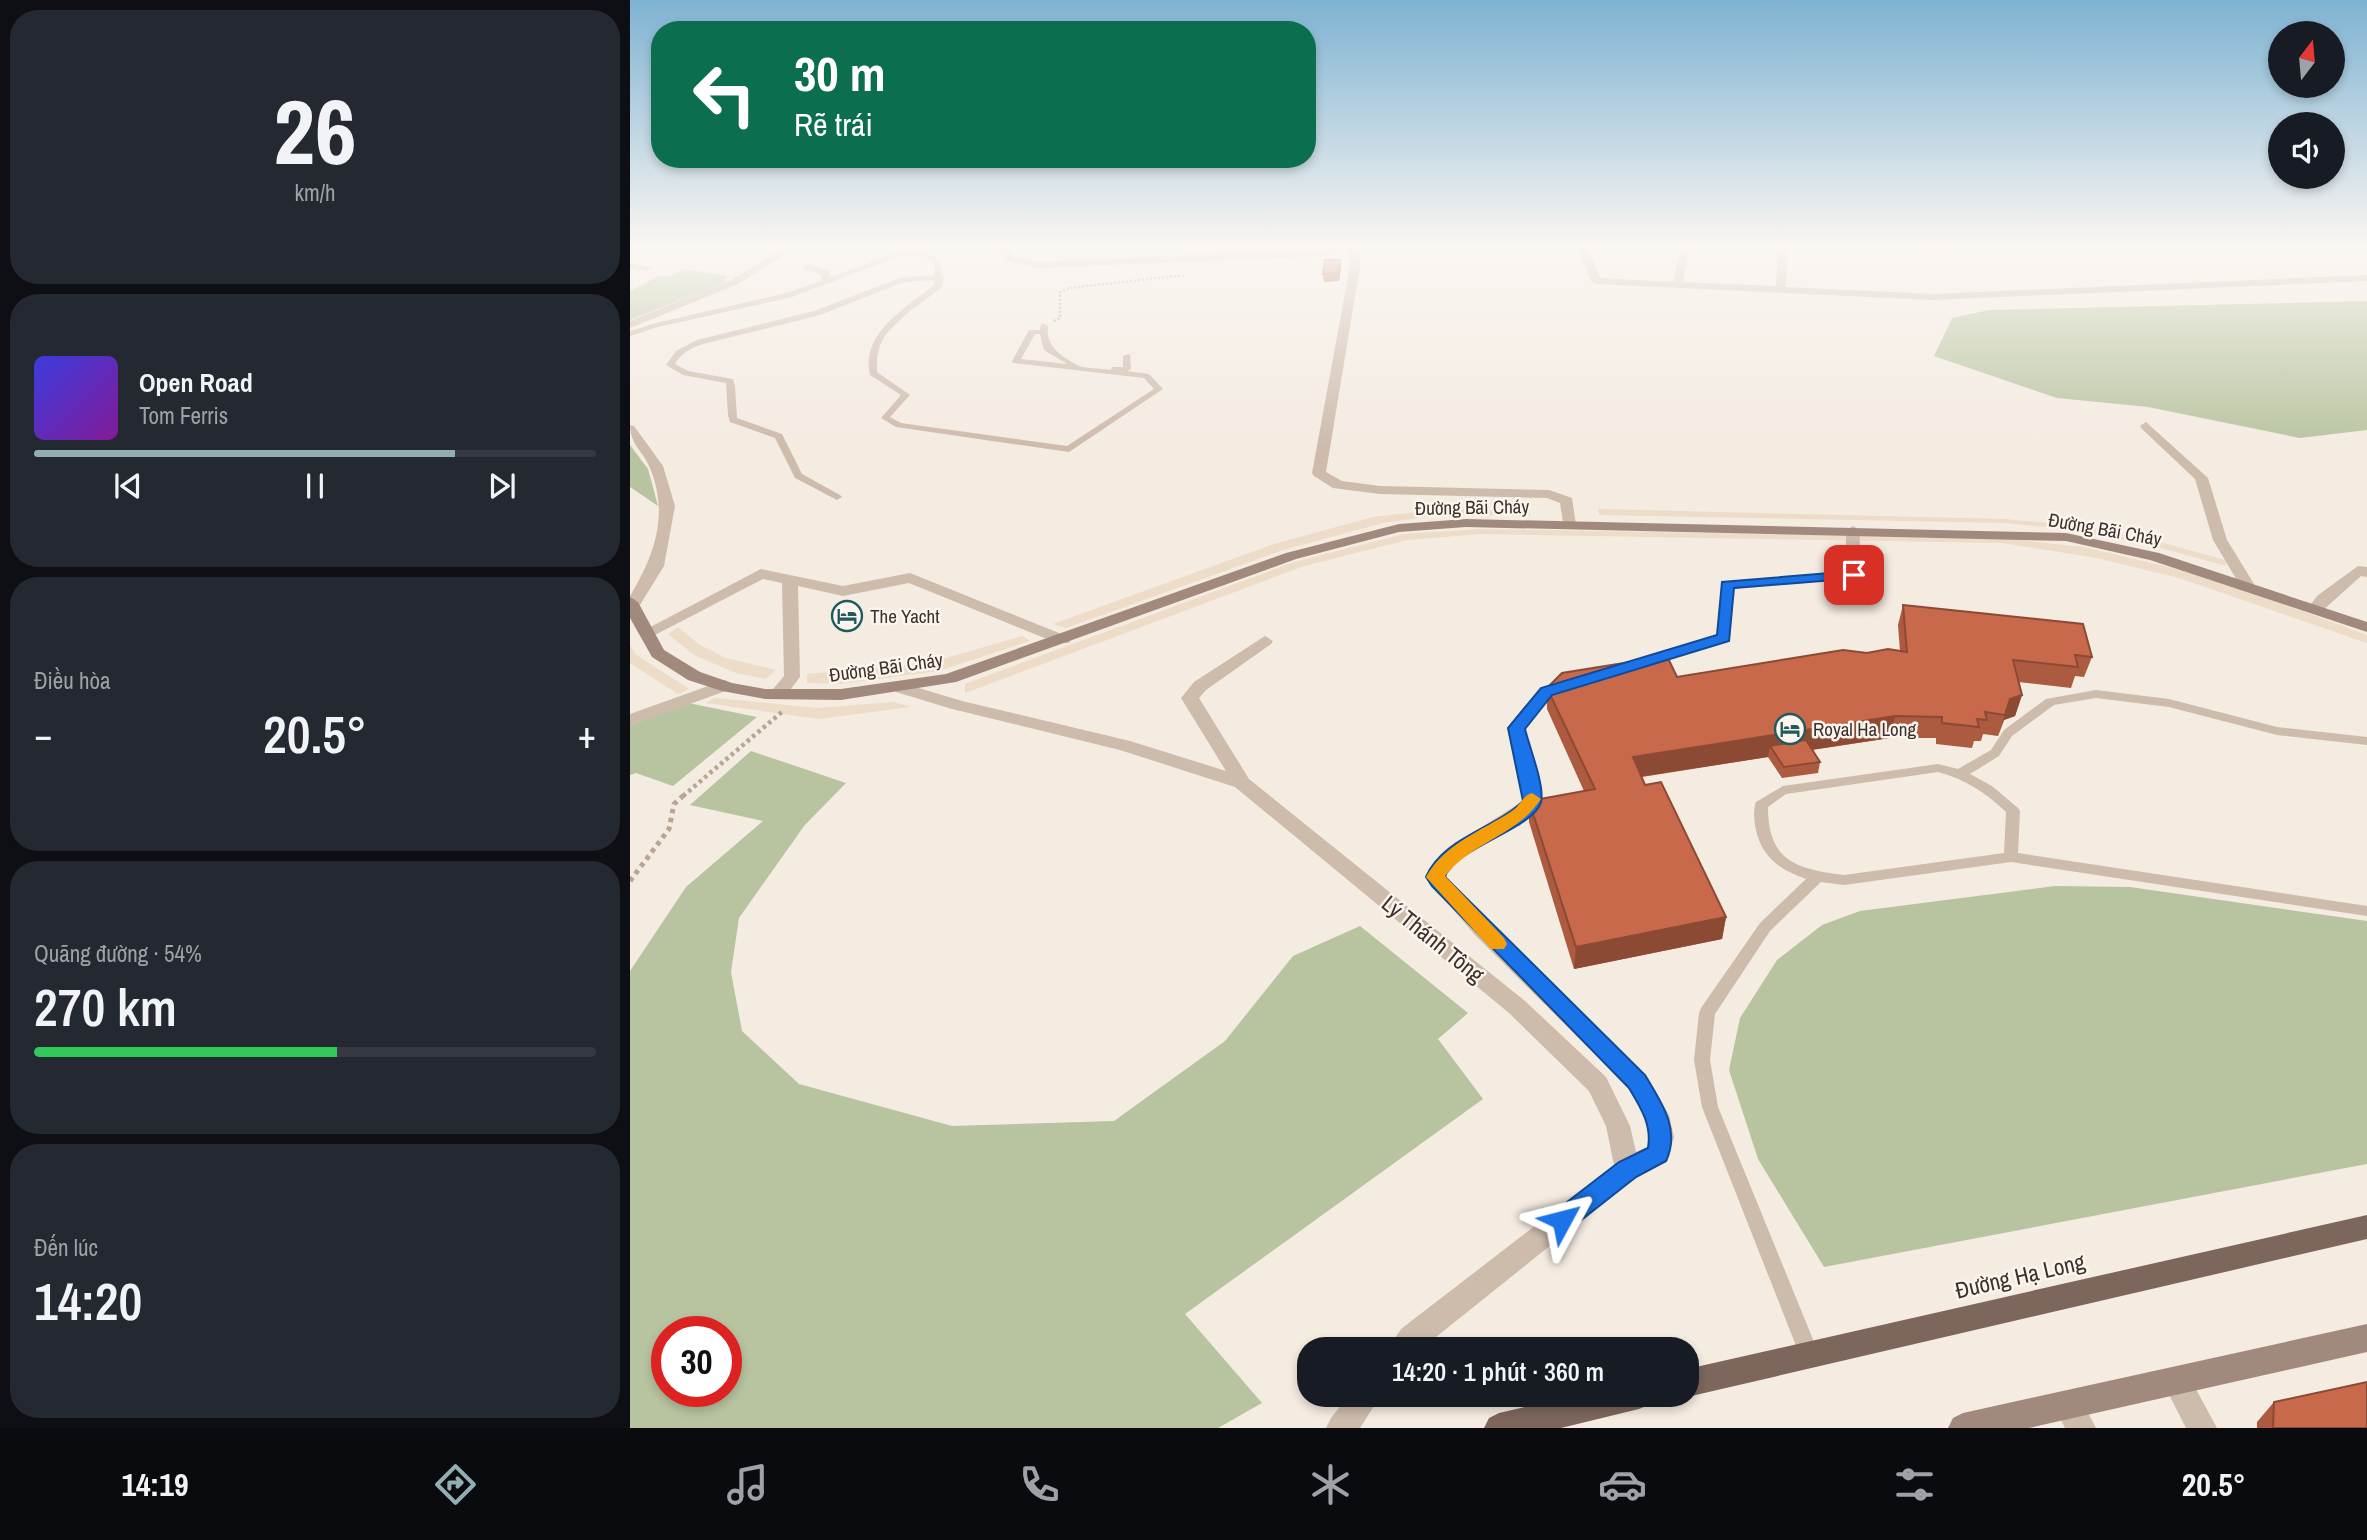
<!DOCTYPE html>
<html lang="vi">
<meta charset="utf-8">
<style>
:root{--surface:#171b24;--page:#242831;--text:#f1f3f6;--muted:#9ea1a6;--line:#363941;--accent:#92aeb2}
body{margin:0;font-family:"Archivo Narrow",sans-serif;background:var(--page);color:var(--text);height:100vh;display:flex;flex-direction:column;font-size:26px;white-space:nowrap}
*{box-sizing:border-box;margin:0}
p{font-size:23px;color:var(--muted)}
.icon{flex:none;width:38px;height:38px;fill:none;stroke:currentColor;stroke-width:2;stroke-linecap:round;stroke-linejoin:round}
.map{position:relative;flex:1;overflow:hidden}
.side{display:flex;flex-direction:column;gap:10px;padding:10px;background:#0d0f14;width:630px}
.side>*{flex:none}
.banner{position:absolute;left:21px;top:21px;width:665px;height:147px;border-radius:28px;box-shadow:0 4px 10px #0003;background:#0b6e4f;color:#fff;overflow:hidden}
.needle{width:46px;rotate:16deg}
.controls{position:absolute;left:1638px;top:21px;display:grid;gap:14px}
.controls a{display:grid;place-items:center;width:77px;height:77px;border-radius:50%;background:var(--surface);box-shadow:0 4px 10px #0003;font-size:35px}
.speed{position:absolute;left:21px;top:1316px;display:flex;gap:14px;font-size:35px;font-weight:700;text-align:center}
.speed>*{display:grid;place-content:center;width:91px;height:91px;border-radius:50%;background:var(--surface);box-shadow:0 4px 10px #0003;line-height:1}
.speed .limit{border:10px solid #d22;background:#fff;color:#111}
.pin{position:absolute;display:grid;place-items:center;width:60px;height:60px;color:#fff;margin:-30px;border-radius:14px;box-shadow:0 4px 10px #0006}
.me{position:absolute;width:77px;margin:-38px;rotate:52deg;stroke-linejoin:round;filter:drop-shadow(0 0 5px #0008)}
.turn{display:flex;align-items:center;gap:24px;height:147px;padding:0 28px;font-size:32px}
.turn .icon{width:91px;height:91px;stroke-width:2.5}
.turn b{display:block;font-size:49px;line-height:60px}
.big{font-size:52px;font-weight:600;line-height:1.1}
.side .widget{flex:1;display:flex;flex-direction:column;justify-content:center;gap:10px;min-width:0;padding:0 24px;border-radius:28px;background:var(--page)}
.side .dial{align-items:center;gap:0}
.dial b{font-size:91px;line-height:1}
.song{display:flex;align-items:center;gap:21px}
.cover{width:84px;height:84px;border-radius:10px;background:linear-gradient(135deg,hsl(240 70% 55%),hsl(290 70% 35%))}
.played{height:7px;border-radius:4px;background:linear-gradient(90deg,var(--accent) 75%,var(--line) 75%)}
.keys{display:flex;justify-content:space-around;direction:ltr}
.heat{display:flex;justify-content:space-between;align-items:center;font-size:38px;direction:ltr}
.charge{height:10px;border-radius:5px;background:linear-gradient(90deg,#34c759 54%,var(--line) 0)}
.trip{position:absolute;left:667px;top:1337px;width:402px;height:70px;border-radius:28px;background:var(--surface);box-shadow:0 4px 10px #0003;font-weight:600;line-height:70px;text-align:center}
.tabs{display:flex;height:112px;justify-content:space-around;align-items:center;background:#090b0e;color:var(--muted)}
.tabs .icon{width:49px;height:49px}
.tabs .on{color:var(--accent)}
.tabs b{font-size:32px;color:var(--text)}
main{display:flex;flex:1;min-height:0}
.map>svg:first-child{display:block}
</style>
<main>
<section class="side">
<div class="widget dial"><b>26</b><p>km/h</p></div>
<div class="widget">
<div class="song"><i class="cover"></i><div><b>Open Road</b><p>Tom Ferris</p></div></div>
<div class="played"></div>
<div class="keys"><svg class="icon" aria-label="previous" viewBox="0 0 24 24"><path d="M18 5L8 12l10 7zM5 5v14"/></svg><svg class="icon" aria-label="pause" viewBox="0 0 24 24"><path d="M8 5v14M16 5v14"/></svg><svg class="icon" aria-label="next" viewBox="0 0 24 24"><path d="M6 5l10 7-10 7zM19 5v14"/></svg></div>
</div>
<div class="widget"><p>Điều hòa</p>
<div class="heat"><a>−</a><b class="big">20.5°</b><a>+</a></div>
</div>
<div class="widget"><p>Quãng đường · 54%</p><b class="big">270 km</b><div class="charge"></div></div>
<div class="widget"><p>Đến lúc</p><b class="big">14:20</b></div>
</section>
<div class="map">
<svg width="1737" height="1428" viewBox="0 0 1737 1428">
<rect width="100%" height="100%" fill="#f4ebe1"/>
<path fill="#b8c4a0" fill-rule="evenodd" d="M54 269 100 276 91 284 0 320V291L29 276H41Z
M1737 301V430L1670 438 1518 407 1427 398 1304 356 1322 318 1359 310Z
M0 445 18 469 28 506 0 487Z
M58 703 127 717 43 786 6 773 0 775V726Z
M121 751 216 783 174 826 109 918 101 972 112 1031 169 1084 322 1126 484 1121 595 1041 663 956 730 926 838 1013 808 1039 853 1099 555 1314 632 1403 588 1428H0V971L56 887 133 821 60 805ZM37 1332H96V1391H37Z
M1425 886 1500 887 1737 921V1164L1194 1267 1128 1159 1099 1070 1110 1018 1147 960 1192 925 1230 911Z"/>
<path fill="#ecdcc8" d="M815 509 900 511V516L817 514 753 523 653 550 436 628 423 624 644 544 743 517Z
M968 509 1374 519 1441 525 1530 542 1595 560 1596 566 1527 547 1444 530 1376 523 969 515Z
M849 529 1371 538 1453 547 1543 568 1653 604 1737 635V643L1549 578 1462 557 1372 543 850 534 777 540 674 566 335 693V684L664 562 774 534Z
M48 627 70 645 96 658 146 670 136 679 106 673 64 655 38 634Z
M392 636 400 641 308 671 210 684 177 683V674L299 663Z
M0 645 5 654 59 689 48 694 0 663Z
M85 698 187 708 264 702 281 707 188 719 76 703Z"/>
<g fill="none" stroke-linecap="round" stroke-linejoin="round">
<path stroke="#b9a596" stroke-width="2.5" stroke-dasharray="2 2" stroke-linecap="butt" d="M424 321 430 318V292L439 288 556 275"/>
<path stroke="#b9a596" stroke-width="4.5" stroke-dasharray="3.5 3.5" stroke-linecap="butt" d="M53 796 153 711"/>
<path stroke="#b9a596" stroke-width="5" stroke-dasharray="4.5 4.5" stroke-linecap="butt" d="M0 881 39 829 44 804 55 794"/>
<path fill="#cdbbac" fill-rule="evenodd" d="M293 252 310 259 312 275 314 277 311 288 275 315 256 334 250 345 247 358V372L280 395 260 417 271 423 437 446 524 389 514 378 383 363 382 361 399 330H410L411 324H414L418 326C415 346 431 356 447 365 454 369 471 368 481 370L482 367H493V356L500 354 501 369 497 371 519 374 533 389 439 452 266 427 251 418 271 395 240 375C230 333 277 307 304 285V280L274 282 190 315 73 344C61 348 51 353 45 364L58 371 103 379 105 386 107 418 152 434 172 474 210 495 212 497 207 500 165 478 145 438 100 422 98 415 96 383 53 375 36 365 46 351 67 340 184 311 270 278 304 275 305 261 292 256H270L162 297 28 327 0 336V331L26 323 157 293 267 253ZM405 334H410L414 350 437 364 391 359Z
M1466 690 1539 699 1647 727 1737 737V745L1647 735 1539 707 1466 698 1424 705 1382 736 1369 756 1340 774 1362 786 1388 808 1390 811 1388 853 1737 906V916L1381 862 1214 885 1191 882 1140 931 1085 1014 1080 1060 1088 1107 1189 1354 1186 1361 1179 1364 1172 1361 1072 1107 1064 1060 1069 1013 1071 1008 1130 923 1176 879C1151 870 1132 858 1126 830 1124 821 1123 810 1126 802L1153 786 1308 764 1328 769 1361 750 1374 730 1416 699ZM1308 772C1335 779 1356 793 1376 812L1374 853 1214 875C1166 869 1138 861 1138 807L1156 794Z"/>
<path fill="#cdbbac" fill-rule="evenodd" d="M156 247H167L108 284 0 328V321L101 280Z
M365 247H375L384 257 408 262 728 247 730 266 696 472 712 481 750 486 919 490 942 498 946 525 944 528H934L930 503 917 498 750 494 703 488 684 476 682 473 720 266 718 249 697 256 408 268 378 261Z
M948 247H958L970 278 1043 282 1050 247H1060L1053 282 1146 286 1148 247H1158L1156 287 1303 294 1737 275V281L1303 300 966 284 961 281Z
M1264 247H1380L1375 250 1294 253Z
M0 263 22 268 17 271 0 269Z
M178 264 200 271V283H192L191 275 174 269 173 267Z
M1516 422 1578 478 1597 540 1624 584 1621 587H1611L1583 540 1565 479 1512 429 1510 426Z
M0 425 4 426 33 466 45 506 34 566 8 608 2 610 0 596C25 555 39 514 20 468 13 451 0 444 0 425Z
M1223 526 1230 530 1229 578 1104 589 1100 641 1005 670 997 665 999 661 1086 635 1092 582 1216 571V530Z
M1728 566 1737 567V577L1731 576 1692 611H1680L1678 608 1687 596Z
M131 569 213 586 280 573 439 637 441 640 439 643H427L279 583 213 596 168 586 170 677 154 698 148 699 139 694 154 676 152 583 133 579 23 636H11L9 633Z
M635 636 643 641 641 644 576 690 569 698 619 779 895 1001 976 1077 1000 1126 1006 1152 1017 1147C1023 1125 1009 1107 999 1088L845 935 795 877 814 851 893 801 877 728 910 688 938 680 947 685 944 689 922 696 895 729 911 792V803L899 818 828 861 816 876 859 923 1015 1074 1039 1115 1044 1137 1037 1162 1006 1177 791 1349H758L771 1329 984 1165 976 1126 959 1091 879 1013 605 787 490 750 322 709 266 692 263 688 272 683 332 701 500 741 596 771 551 698 564 682Z
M95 680 104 685 101 689 0 726V714Z
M1546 1367 1556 1371 1587 1428H1556L1532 1381 1536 1371Z
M1439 1391 1449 1396 1466 1428H1435L1424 1406 1429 1396Z
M719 1395H751L730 1428H696L701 1418Z"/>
<path fill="#a18a7d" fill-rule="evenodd" d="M836 519 1436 533 1529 553 1737 622V632L1520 560 1436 541 836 527 769 532 666 559 326 682 211 700 135 699 92 691 58 680 22 657 0 618V597L8 602 34 650 70 672 102 683 135 689H211L316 674 656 553 769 524Z
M1737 1324V1352L1399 1428H1318L1323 1418 1333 1413Z"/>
<path fill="#7d675c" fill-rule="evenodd" d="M1737 1215V1239L1057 1397 1051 1395H1057V1369Z
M948 1395H1023L1019 1405 1009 1409 931 1428H854L859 1418 869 1413Z"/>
</g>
<path fill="#ac5a40" d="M711 268 709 281 694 282 693 274Z
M1273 605 1462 657 1454 677 1445 676 1441 688 1388 682 1392 695 1385 716 1374 720 1368 736 1353 734 1351 741H1344L1342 748 1306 744V738H1260L1182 750 1190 762 1188 773 1152 778 1138 757 1012 777 1015 785 1096 917 1092 939 944 969 899 822V801L954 791 917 709V688L1047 677 1237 653 1270 651 1268 625Z
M1644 1402 1737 1428H1627V1422Z"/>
<path fill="#8c4a34" d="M710 260 711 268 709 281 708 273Z
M1392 695 1385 716 1374 720 1368 736 1380 699Z
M1265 716 1260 738 1146 755 1140 746 1138 757 1001 778 1003 757Z
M1096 917 1092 939 944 969 946 947Z"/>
<path fill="#c8694b" stroke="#8c4a34" stroke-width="2" d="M695 260H710L708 273 693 274Z
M1273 605 1453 624 1462 657 1445 655 1448 667 1383 660 1392 695 1380 699 1375 715 1355 712 1357 720 1347 719 1349 727 1312 723V717L1265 716 1003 757 1015 785 1031 782 1096 917 946 947 899 801 965 789 917 688 932 673 1037 656 1047 677 1213 650 1237 653 1258 649 1277 652Z
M1176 740 1190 762 1154 767 1140 746Z
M1737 1382V1428H1643L1644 1402Z"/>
<linearGradient id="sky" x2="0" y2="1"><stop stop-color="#7eb2d2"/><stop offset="0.55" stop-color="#faf6f2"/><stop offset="1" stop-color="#faf6f2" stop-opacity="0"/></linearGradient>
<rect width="1737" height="447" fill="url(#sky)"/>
<path fill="#1a73e8" stroke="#114b97" stroke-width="2" d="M1224 571 1231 575 1229 578 1104 588 1099 641 922 695 895 729C899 746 915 786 911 802 904 829 821 849 815 877L1015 1075C1031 1102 1051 1129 1036 1161L1006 1177 941 1228 932 1231 924 1228 921 1220 924 1212 989 1162 1018 1148C1022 1125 1011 1108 999 1088L802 886 796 877C812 838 865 829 893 801L878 728 911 688 1087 635 1092 582Z"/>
<path fill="#f59e0b" d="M902 793 911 799C888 835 841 842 815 876L874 938 877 944 874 949H861L796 877C815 843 852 831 882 811 891 805 892 796 902 793Z"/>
<defs>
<g id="hotel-ring" transform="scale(1.575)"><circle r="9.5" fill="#fbf5ee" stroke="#1f5a5e" stroke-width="1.5"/><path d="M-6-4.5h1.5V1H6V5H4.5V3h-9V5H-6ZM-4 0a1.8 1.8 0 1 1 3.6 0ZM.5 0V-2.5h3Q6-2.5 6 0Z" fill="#1f5a5e"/></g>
</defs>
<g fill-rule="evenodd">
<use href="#hotel-ring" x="217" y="616"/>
<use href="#hotel-ring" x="1160" y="729"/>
</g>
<g text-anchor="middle" stroke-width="5" stroke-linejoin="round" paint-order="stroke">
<g font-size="19" fill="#3b302b" stroke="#fbf5ee">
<text transform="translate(842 507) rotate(-1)" y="7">Đường Bãi Cháy</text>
<text transform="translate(1475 529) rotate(10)" y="7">Đường Bãi Cháy</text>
<text transform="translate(256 667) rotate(-8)" y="7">Đường Bãi Cháy</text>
</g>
<g font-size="19" fill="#3b302b" stroke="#fbf5ee" text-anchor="start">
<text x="240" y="623">The Yacht</text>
<text x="1183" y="736">Royal Ha Long</text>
</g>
<g font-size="23" fill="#3b302b" stroke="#fbf5ee">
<text transform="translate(803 939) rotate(39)" y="8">Lý Thánh Tông</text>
<text transform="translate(1390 1276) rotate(-13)" y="8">Đường Hạ Long</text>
</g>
</g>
</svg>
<div class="controls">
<a><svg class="needle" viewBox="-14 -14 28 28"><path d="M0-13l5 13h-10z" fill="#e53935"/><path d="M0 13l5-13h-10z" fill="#9ea1a6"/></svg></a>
<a><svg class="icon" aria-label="sound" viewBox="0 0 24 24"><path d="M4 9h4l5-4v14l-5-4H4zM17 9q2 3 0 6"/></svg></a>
</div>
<div class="speed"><div class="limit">30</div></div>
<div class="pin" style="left:1224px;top:575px;background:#d93025"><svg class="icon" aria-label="arrive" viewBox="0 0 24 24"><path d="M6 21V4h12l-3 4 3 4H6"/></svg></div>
<svg class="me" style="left:932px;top:1220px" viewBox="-20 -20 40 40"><path d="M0-17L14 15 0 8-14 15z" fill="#1a73e8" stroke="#fff" stroke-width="4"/></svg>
<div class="trip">14:20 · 1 phút · 360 m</div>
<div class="banner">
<div class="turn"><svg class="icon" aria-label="left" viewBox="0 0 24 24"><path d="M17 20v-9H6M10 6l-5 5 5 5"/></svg><div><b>30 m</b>Rẽ trái</div></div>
</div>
</div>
</main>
<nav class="tabs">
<b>14:19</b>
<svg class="icon on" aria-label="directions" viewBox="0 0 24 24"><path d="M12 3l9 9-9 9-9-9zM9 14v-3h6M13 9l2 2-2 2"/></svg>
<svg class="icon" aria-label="music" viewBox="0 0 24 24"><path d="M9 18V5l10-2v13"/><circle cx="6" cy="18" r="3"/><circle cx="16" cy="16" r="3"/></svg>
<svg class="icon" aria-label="phone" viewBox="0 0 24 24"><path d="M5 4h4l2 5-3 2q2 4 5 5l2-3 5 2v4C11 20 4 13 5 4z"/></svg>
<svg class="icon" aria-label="climate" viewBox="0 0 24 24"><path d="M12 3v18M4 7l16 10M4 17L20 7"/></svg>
<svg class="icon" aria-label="car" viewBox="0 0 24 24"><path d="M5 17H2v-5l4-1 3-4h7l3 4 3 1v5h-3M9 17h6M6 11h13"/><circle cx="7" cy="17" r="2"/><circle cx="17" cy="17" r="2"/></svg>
<svg class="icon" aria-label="filters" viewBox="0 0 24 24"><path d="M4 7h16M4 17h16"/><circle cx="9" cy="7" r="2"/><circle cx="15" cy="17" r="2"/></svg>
<b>20.5°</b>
</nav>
